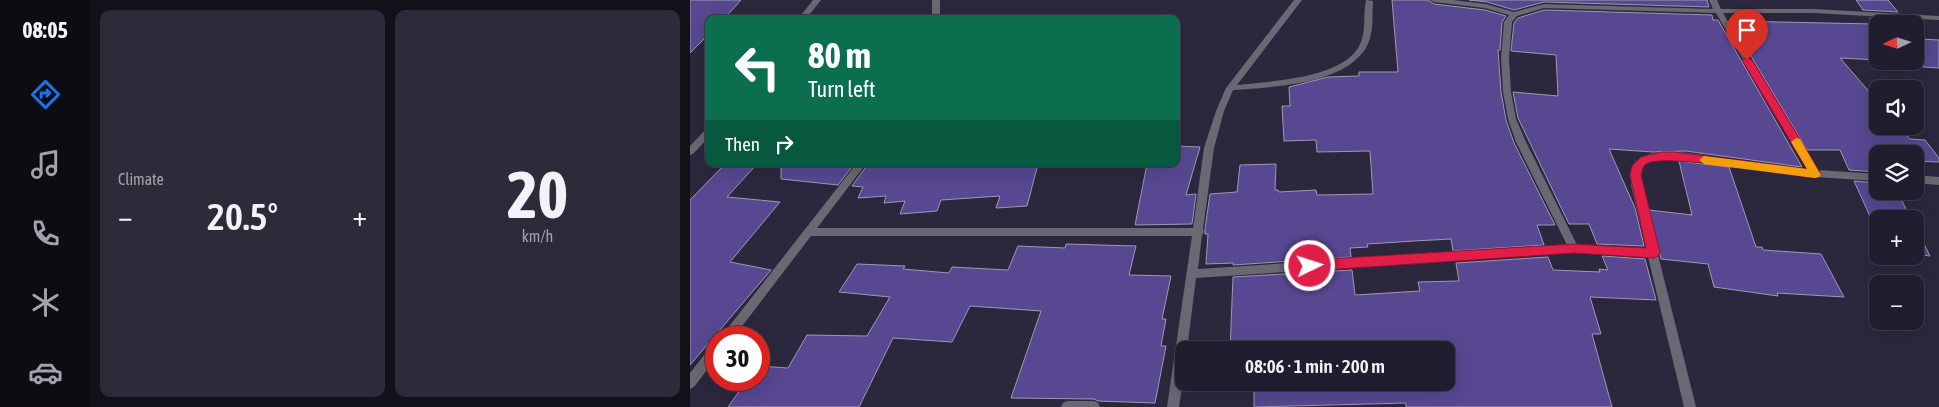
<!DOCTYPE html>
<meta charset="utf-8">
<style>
:root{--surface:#201e2e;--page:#2d2b3a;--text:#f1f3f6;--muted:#a2a2aa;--line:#3d3c4a;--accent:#1a73e8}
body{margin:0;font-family:"Asap Condensed",sans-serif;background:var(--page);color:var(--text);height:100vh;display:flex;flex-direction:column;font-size:19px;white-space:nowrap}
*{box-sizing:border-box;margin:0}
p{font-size:16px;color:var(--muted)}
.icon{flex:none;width:28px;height:28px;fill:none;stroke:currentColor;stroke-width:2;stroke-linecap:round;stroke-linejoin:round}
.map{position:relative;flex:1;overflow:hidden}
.drawer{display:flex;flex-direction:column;gap:10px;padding:10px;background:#121019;width:600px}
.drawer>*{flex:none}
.banner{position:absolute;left:15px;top:15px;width:475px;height:152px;border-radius:10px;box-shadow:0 5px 20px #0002,0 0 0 1px var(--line);background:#0b6e4f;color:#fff;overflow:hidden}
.needle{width:32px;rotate:266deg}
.buttons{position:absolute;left:1179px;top:15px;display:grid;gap:10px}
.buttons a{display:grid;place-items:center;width:55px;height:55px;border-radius:10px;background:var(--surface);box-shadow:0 5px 20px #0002,0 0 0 1px var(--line);font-size:25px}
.speed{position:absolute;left:15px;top:326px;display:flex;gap:10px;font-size:25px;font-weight:700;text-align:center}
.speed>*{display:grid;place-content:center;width:65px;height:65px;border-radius:50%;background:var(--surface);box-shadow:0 5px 20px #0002,0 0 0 1px var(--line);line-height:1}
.speed .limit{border:8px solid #d22;background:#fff;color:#111}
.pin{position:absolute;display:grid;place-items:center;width:42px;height:42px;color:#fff;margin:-51px -21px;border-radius:50% 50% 50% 0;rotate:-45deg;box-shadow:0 0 5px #0007}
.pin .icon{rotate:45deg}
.me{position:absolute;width:55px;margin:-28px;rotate:86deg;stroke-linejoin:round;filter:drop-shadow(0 0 4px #0008)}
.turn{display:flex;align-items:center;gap:18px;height:105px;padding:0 20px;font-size:22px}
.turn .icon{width:65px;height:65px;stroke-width:2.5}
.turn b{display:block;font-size:35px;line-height:42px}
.then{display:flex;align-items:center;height:48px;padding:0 20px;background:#0003;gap:10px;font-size:19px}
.big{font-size:38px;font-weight:600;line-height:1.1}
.drawer .tile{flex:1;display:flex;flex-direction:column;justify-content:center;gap:8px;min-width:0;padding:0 18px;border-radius:10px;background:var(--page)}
.drawer .dial{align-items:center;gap:0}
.dial b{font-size:65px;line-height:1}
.heat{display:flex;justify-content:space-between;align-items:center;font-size:28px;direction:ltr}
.drawer .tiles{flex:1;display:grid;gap:10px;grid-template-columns:repeat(2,1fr)}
.trip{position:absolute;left:485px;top:341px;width:280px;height:50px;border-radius:10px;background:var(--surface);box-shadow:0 5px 20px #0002,0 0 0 1px var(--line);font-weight:600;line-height:50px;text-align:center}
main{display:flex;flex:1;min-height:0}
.tabs{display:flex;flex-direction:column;width:90px;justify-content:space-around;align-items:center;background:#0d0c12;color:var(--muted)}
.tabs .icon{width:35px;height:35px}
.tabs .active{color:var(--accent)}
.tabs b{font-size:22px;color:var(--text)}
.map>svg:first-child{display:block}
</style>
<main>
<nav class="tabs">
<b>08:05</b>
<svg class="icon active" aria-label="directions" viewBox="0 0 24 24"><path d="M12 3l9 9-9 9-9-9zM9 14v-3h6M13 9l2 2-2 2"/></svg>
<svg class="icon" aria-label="music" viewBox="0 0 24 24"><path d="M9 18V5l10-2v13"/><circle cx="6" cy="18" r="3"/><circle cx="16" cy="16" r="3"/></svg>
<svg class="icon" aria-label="phone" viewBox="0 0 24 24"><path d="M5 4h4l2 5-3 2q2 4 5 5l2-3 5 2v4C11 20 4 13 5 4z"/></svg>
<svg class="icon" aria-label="climate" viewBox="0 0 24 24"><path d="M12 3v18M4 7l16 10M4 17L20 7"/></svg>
<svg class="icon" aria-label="car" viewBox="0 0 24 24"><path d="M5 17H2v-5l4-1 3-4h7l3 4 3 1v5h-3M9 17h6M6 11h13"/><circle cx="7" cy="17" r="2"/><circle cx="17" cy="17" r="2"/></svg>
</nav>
<section class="drawer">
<div class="tiles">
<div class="tile"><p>Climate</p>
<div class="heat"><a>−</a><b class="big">20.5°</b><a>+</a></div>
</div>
<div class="tile dial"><b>20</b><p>km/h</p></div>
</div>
</section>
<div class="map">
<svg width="1249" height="407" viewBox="0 0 1249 407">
<rect width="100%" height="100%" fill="#2b283e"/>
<path fill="#574891" stroke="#9c99b4" d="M0 0H51L34 19H19V34L0 53Z
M702 0H738L744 4 795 10 816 16 812 22 810 50H808L811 92 816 120 824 143 865 225H847L854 245 763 251 761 239 724 241 677 244 678 247 660 248 661 257 543 265V263L516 264 518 234H515V229L520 194 547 192 550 165 586 164 585 190H588L589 192 626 190 627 195 683 194 680 151 627 152 626 140 594 141 592 106H600L599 87 638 77 669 76V72H708Z
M779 0H1017L1019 7 854 2 824 10 797 2Z
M1166 0H1198L1208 12 1173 10Z
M854 10 1022 15 1023 20H1028L1112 167 996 151 963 152 919 149 945 208 954 246 907 244 899 224H879L828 118 823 92 868 96 866 55 821 51 824 23 828 18Z
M1180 18 1215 20 1218 24H1188V60L1150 58 1188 102V126H1209L1220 139 1235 140 1249 158V162L1225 161V154H1188V172L1159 170 1150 150H1117L1040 21 1184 24Z
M1225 32 1231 39 1249 40V68L1233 67 1229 62 1205 61H1225Z
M486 146 510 147 496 195 506 194 502 224 445 225 457 164H486Z
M989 161 1039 167 1066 247H1072L1073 250 1131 254 1154 297 1087 293 1088 296 1024 287 1018 264 971 259 959 210 1002 215Z
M35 164H67L37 197 90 202 40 262 81 270 0 365V200Z
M91 164H164L148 185 91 179Z
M178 164H348L337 206 306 208 310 196 251 200 247 211 210 214 215 201 194 203 196 196 168 198 173 187 162 186Z
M1164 181 1188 183V191H1207L1221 219H1188V234Z
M1225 227 1228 232 1240 256 1225 254Z
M376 244 446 246 439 275 481 276 472 319H476L471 346H476L465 403 408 401 404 399 321 398 351 311 280 306 262 342 203 338 169 407H38L57 380H69V366L98 368 117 335 177 336 200 297 149 292 167 264 215 266 213 269 259 273 262 267 318 270 328 246 375 248Z
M912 256 955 259 966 300 900 297 911 334H902L922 407H716V403L564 407V382H756V350H540L543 277 662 270 665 295 730 291 728 282 769 281 766 263 858 257 863 270 910 272 909 269 918 270Z"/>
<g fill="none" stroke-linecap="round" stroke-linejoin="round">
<path fill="#696873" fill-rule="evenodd" d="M123 0H131L116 19H108Z
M242 0H250V19H242Z
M604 0H612L547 85C580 81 657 79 671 42 676 29 673 14 676 0L683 1C682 16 684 33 677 46 656 85 582 87 543 90L534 111 524 148 513 229 514 232 512 235 508 269 877 245 826 142 818 119 813 92 811 58 814 22 819 15 795 8 744 2 740 0H763L796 4 824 12 854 4 1023 9 1019 0H1027L1031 9H1124L1249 16V20L1124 13H1033L1127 170 1188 174V181L1125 177 993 159H970L958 162 952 167 951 185 967 250 969 253 968 255 1006 407H994L958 257 884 253 506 278 497 350H494V373L489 407H477L502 236H121L43 338H30L166 164H176L127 228H503L514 148 526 111 536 88ZM854 8 1026 13 1117 169C1095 167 1073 165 1051 162 1025 158 966 141 945 162L941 172V185L956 248 887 245 836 142 826 119 821 92 819 58 822 22 827 16Z
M19 128V137L3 154 0 155V146L16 129Z
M1225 175 1249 177V185L1225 183Z
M26 344V358L4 387 0 389V373L22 345Z
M377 401H404L408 403 410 407H371L373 403Z"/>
</g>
<path fill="#e11d48" stroke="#92132f" d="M1057 57 1062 60 1131 174 1125 178C1096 175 979 154 958 163 953 165 952 170 951 175L970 253 968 256 964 258 884 253 620 271 615 269 614 266 615 262 620 260 884 244 956 248 940 175 942 166 951 157 972 152H984L1117 169 1052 60Z"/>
<path fill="#f59e0b" d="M1106 138 1110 139 1129 172 1131 174 1129 177 1125 178 1014 164 1009 160 1014 156 1117 169 1101 142Z"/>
</svg>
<div class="buttons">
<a><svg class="needle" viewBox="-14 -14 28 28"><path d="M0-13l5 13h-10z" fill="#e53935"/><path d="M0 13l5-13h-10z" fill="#a2a2aa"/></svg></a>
<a><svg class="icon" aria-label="sound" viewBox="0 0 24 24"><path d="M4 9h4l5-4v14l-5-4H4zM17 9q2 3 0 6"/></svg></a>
<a><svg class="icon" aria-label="layers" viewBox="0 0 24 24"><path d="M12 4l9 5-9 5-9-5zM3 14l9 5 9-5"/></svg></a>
<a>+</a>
<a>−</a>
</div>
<div class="speed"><div class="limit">30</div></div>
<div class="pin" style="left:1057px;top:60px;background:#d93025"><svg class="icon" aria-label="arrive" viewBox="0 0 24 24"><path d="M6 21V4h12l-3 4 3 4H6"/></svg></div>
<svg class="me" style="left:620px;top:266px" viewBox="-20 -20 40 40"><circle r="17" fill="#e11d48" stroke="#fff" stroke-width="3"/><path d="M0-11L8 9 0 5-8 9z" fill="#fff"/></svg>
<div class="trip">08:06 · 1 min · 200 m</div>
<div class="banner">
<div class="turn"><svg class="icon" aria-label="left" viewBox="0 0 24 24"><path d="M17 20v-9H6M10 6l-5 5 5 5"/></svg><div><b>80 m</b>Turn left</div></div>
<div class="then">Then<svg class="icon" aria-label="right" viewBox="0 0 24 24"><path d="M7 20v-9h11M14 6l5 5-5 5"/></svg></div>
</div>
</div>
</main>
